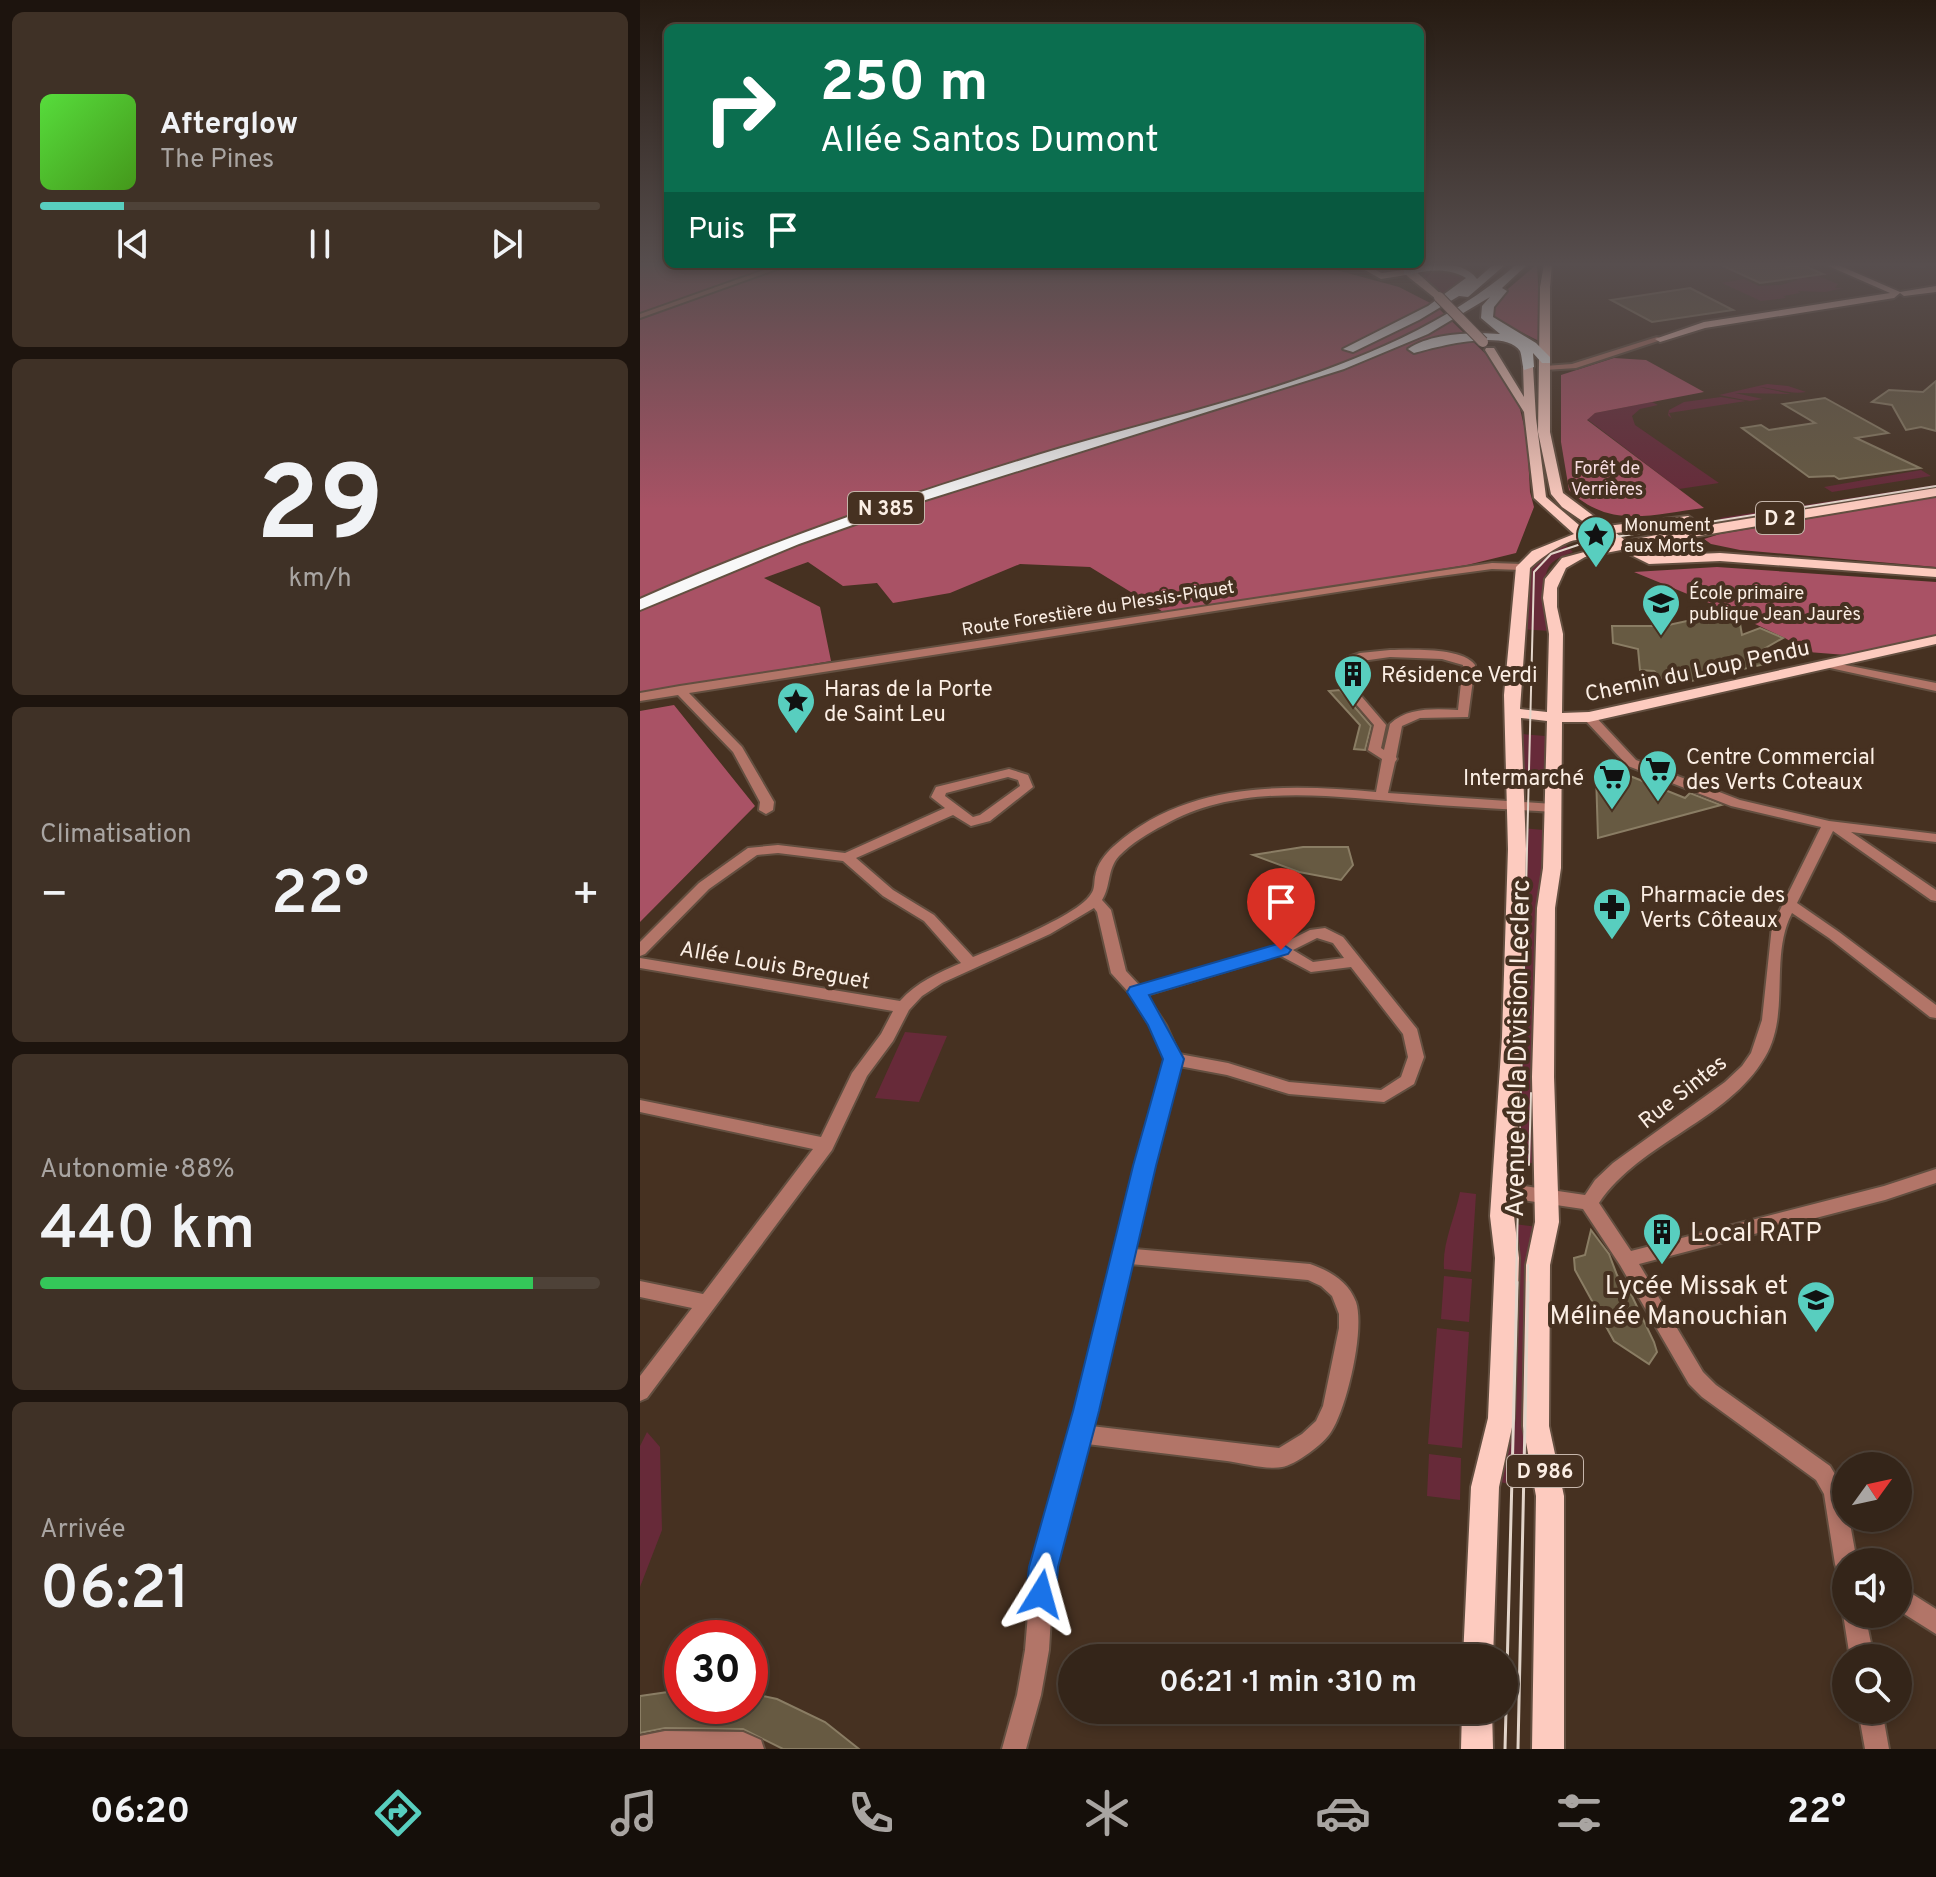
<!DOCTYPE html>
<html lang="fr">
<meta charset="utf-8">
<style>
:root{--surface:#342519;--page:#3f3126;--text:#f1f3f6;--muted:#a9a5a2;--line:#4e4238;--accent:#58cebf}
body{margin:0;font-family:Overpass,sans-serif;background:var(--page);color:var(--text);height:100vh;display:flex;flex-direction:column;font-size:30px;white-space:nowrap}
*{box-sizing:border-box;margin:0}
p{font-size:26px;color:var(--muted)}
.icon{flex:none;width:44px;height:44px;fill:none;stroke:currentColor;stroke-width:2;stroke-linecap:round;stroke-linejoin:round}
.map{position:relative;flex:1;overflow:hidden}
.side{display:flex;flex-direction:column;gap:12px;padding:12px;background:#1d140e;width:640px}
.side>*{flex:none}
.top-card{position:absolute;left:24px;top:24px;width:760px;height:244px;border-radius:12px;box-shadow:0 4px 12px #0003,0 0 0 2px var(--line);background:#0b6e4f;color:#fff;overflow:hidden}
.needle{width:52px;rotate:57deg}
.controls{position:absolute;left:1192px;top:1452px;display:grid;gap:16px}
.controls a{display:grid;place-items:center;width:80px;height:80px;border-radius:50%;background:var(--surface);box-shadow:0 4px 12px #0003,0 0 0 2px var(--line);font-size:40px}
.speed{position:absolute;left:24px;top:1620px;display:flex;gap:16px;font-size:40px;font-weight:700;text-align:center}
.speed>*{display:grid;place-content:center;width:104px;height:104px;border-radius:50%;background:var(--surface);box-shadow:0 4px 12px #0003,0 0 0 2px var(--line);line-height:1}
.speed .limit{border:12px solid #d22;background:#fff;color:#111}
.pin{position:absolute;display:grid;place-items:center;width:68px;height:68px;color:#fff;margin:-82px -34px;border-radius:50% 50% 50% 0;rotate:-45deg;box-shadow:0 0 8px #0007}
.pin .icon{rotate:45deg}
.me{position:absolute;width:88px;margin:-44px;rotate:8deg;stroke-linejoin:round;filter:drop-shadow(0 0 6px #0008)}
.turn{display:flex;align-items:center;gap:28px;height:168px;padding:0 24px;font-size:36px}
.turn .icon{width:104px;height:104px;stroke-width:2.5}
.turn b{display:block;font-size:56px;line-height:68px}
.then{display:flex;align-items:center;height:76px;padding:0 24px;background:#0003;gap:16px;font-size:30px}
.big{font-size:60px;font-weight:600;line-height:1.1}
.side .widget{flex:1;display:flex;flex-direction:column;justify-content:center;gap:12px;min-width:0;padding:0 28px;border-radius:12px;background:var(--page)}
.side .dial{align-items:center;gap:0}
.dial b{font-size:104px;line-height:1}
.song{display:flex;align-items:center;gap:24px}
.cover{width:96px;height:96px;border-radius:12px;background:linear-gradient(135deg,hsl(110 70% 55%),hsl(100 70% 35%))}
.played{height:8px;border-radius:4px;background:linear-gradient(90deg,var(--accent) 15%,var(--line) 15%)}
.keys{display:flex;justify-content:space-around;direction:ltr}
.heat{display:flex;justify-content:space-between;align-items:center;font-size:44px;direction:ltr}
.charge{height:12px;border-radius:6px;background:linear-gradient(90deg,#34c759 88%,var(--line) 0)}
.trip{position:absolute;left:418px;top:1644px;width:460px;height:80px;border-radius:40px;background:var(--surface);box-shadow:0 4px 12px #0003,0 0 0 2px var(--line);font-weight:600;line-height:80px;text-align:center}
.tab-bar{display:flex;height:128px;justify-content:space-around;align-items:center;background:#150f0a;color:var(--muted)}
.tab-bar .icon{width:56px;height:56px}
.tab-bar .active{color:var(--accent)}
.tab-bar b{font-size:36px;color:var(--text)}
main{display:flex;flex:1;min-height:0}
.map>svg:first-child{display:block}
</style>
<main>
<section class="side">
<div class="widget">
<div class="song"><i class="cover"></i><div><b>Afterglow</b><p>The Pines</p></div></div>
<div class="played"></div>
<div class="keys"><svg class="icon" aria-label="previous" viewBox="0 0 24 24"><path d="M18 5L8 12l10 7zM5 5v14"/></svg><svg class="icon" aria-label="pause" viewBox="0 0 24 24"><path d="M8 5v14M16 5v14"/></svg><svg class="icon" aria-label="next" viewBox="0 0 24 24"><path d="M6 5l10 7-10 7zM19 5v14"/></svg></div>
</div>
<div class="widget dial"><b>29</b><p>km/h</p></div>
<div class="widget"><p>Climatisation</p>
<div class="heat"><a>−</a><b class="big">22°</b><a>+</a></div>
</div>
<div class="widget"><p>Autonomie · 88%</p><b class="big">440 km</b><div class="charge"></div></div>
<div class="widget"><p>Arrivée</p><b class="big">06:21</b></div>
</section>
<div class="map">
<svg width="1296" height="1749" viewBox="0 0 1296 1749">
<rect width="100%" height="100%" fill="#463121"/>
<path fill="#672a39" d="M781 270H808L826 279 808 293 800 294 773 276Z
M1180 272 1164 276 1169 279 1172 278 1169 276 1190 273 1192 274 1178 276 1198 284 1195 288H1204L1185 292 1158 291 1160 293 1143 296 1146 298 1121 301 1082 283 1104 279 1119 286 1141 285 1158 280 1149 275Z
M1127 384 1148 386 1166 392C1150 395 1135 388 1119 387L1151 394 1095 393 1123 399 1110 401 1079 395Z
M1081 397 1106 401 1029 413 1032 419 1028 415 1029 410 1044 402Z
M1012 402 1018 405 1000 409 992 416 995 425 1079 483 1039 489 947 419 955 413Z
M1281 470 1291 476 1192 492 1184 487Z
M1296 485V490L1087 524 1080 518Z
M924 544 933 552C925 555 916 558 910 565 900 579 904 616 909 631L882 629 889 568 913 548Z
M882 734 905 736V786L880 784Z
M881 828 904 830 899 1164 870 1160Z
M265 1032 307 1036 279 1102 235 1098Z
M820 1192 836 1194 831 1272 804 1269C802 1243 815 1218 820 1192Z
M867 1223 898 1227 902 1489 853 1481Z
M804 1276 832 1279 829 1322 801 1319Z
M797 1328 829 1332 822 1448 788 1444Z
M7 1432 20 1447 22 1530 0 1587V1446Z
M789 1454 821 1458 820 1500 787 1496Z"/>
<path fill="#a95265" d="M0 264H674L759 287 796 306 857 365 878 401 887 438 890 492 894 507 876 553 827 565 525 613 450 567 380 564 310 593 253 603 237 583 203 586 168 562 124 578 180 607 191 661 0 693Z
M897 264 901 342 853 318 851 313 862 294Z
M974 358 1006 360 1064 392 955 413 947 420 1064 508C1012 514 970 530 929 490L921 442V375Z
M1296 497V567L1100 550 1071 544 1064 539 1080 534Z
M1077 567 1296 582V635L1206 655 1168 652 1145 638 1079 607 994 572Z
M34 705 115 806 0 922V711Z"/>
<path fill="#675a42" stroke="#8a7d64" stroke-width="2" d="M1079 264H1146L1147 267 1163 265 1183 274 1120 283Z
M1050 288 1093 310 1012 322 971 300Z
M1296 381V431L1281 427 1266 430 1252 405 1232 402 1249 390 1283 392Z
M1185 398 1248 433 1216 438 1280 468 1199 479 1194 476 1169 477 1102 428 1121 425 1129 430 1175 423 1143 404Z
M1085 611 1099 618 1102 635 1120 628 1143 638 1122 650 1138 661 1030 686 1014 671 1000 670 998 649 973 643 972 626H1024L1056 619 1068 623 1069 615Z
M700 690 731 726 725 750 714 749 720 725 689 691Z
M975 770 1045 798 1050 793 1081 805 958 838 956 774Z
M663 847H708L713 865 701 880 659 872 613 855Z
M951 1230 969 1254 977 1275 988 1295 991 1294 1014 1342 1017 1352 1009 1364 974 1341 935 1270 934 1258 945 1255Z
M42 1690V1706H110V1693L137 1699 185 1722 219 1749H143L103 1729 25 1728 0 1733V1696Z"/>
<g fill="none" stroke-linecap="round" stroke-linejoin="round">
<g stroke="#634f40" stroke-width="4">
<path id="minor" d="M141 264H151L0 318V314Z
M1264 264H1286L1283 266Z
M1017 337 1024 339 936 368 905 370 901 368 905 366 932 364Z
M852 563 883 564 888 567 883 570 852 569 793 577 49 693 102 747 134 802 133 810 126 814 119 810 120 802 93 752 38 695 0 701V693L40 686Z
M750 650C771 650 822 647 835 665L828 717 780 718 762 726 756 757 757 759 755 762 748 793 913 804 920 808 913 812C866 809 820 807 773 803 690 796 600 782 524 825 508 833 492 843 479 856 467 869 471 886 462 900L471 910 486 971 500 986 636 947 670 930 685 928 703 937 777 1029 784 1057 774 1084 744 1102 649 1094 587 1075 539 1066 494 1249 670 1264C690 1271 708 1281 716 1302 725 1329 707 1408 691 1432 684 1444 655 1465 642 1467 627 1470 602 1463 587 1461 540 1455 493 1450 447 1444L414 1567 409 1650 401 1695 386 1749H362L377 1695 385 1650 392 1567 448 1363 495 1166 525 1059 510 1026 492 996 471 973 457 912 454 908 410 934 302 983 282 996 269 1010 253 1041 227 1076 192 1150 7 1398 0 1401V1376L52 1308 0 1297V1281L63 1294 173 1149 0 1112V1100L181 1137 212 1073 241 1034 253 1011 0 968V958L260 1001C277 982 298 973 321 963L284 921 243 896 203 861 138 853 117 855 69 889 5 954 0 956V942L59 883 108 848 138 845 205 853 305 808 291 797 296 787 369 769 388 775 393 787 350 821 331 826 313 815 216 858 253 890 294 915 333 957C358 947 439 915 451 894 455 889 454 882 455 877 457 864 465 854 474 846 547 781 645 784 736 792L742 759 728 750 734 725 698 683 706 658 720 653ZM750 657 802 659 823 665 818 710C795 709 768 707 750 724L744 750 741 748 746 725 710 683 715 662ZM368 777 378 780 380 786 340 815 333 817 305 796 306 793ZM677 938 693 943 704 958 673 962 653 950ZM639 955 671 972 711 967 763 1034 768 1057 761 1077 741 1090 649 1082 588 1063 539 1054 526 1025 506 995ZM490 1264 668 1280 681 1286 692 1296 699 1314V1328L683 1406 676 1421 662 1434 639 1448 451 1426Z
M1185 661 1296 683V691L1181 666 1179 664Z
M949 713 953 714 996 760 1100 800 1189 821 1296 834V842L1211 832 1296 890V901L1291 900 1193 831 1157 903 1199 932 1296 1005V1018L1290 1017 1189 938 1152 913C1129 957 1151 1013 1125 1057 1088 1121 1001 1141 959 1203L991 1251 1244 1186 1296 1169V1183L1245 1200 999 1264 1063 1372 1076 1385 1190 1466 1205 1491 1206 1518H1209L1217 1562H1206V1575L1198 1572 1195 1564 1184 1494 1176 1480 1062 1397 1049 1384 980 1265 943 1209 863 1197 857 1195 854 1190 857 1185 863 1183 945 1195 955 1180 973 1163 1085 1082 1102 1066 1111 1053 1122 1020 1132 926 1181 827 1091 806 988 766 945 720 943 717 945 714Z
M1258 1585 1296 1609V1634L1258 1610Z
M1206 1606V1614H1225L1234 1658H1210L1203 1614Z
M1218 1710H1242L1249 1749H1225Z
M25 1731 103 1732 121 1740 124 1749H0V1736Z"/>
</g>
<g stroke="#634f40" stroke-width="4">
<path id="major" d="M751 264 770 266 804 297 796 299 766 275 741 279 723 269 727 266 742 273 763 270Z
M904 264H912L910 287V432L923 493 967 526 1048 516 1054 520 1048 524 976 533 986 541 1057 527 1296 488V496L993 547 1011 556 1080 553 1296 569V577L1080 561 1009 564 981 550 945 557 926 568 917 588V607L923 634 922 713 949 712 1296 636V644L949 722H922L921 868 915 908 914 1077 919 1222 910 1265 909 1426 924 1496V1749H892L896 1496 883 1426 886 1265 895 1222 892 1077 897 908 903 868 907 721 881 718 886 849 882 1037 874 1216 879 1258 874 1418 859 1487 853 1658H823L831 1487 848 1418 855 1258 850 1216 862 1037 868 849 864 695 876 567 892 551 934 534 894 498 884 412 845 350 846 348H854L884 397 883 367 888 364 893 367 896 418 906 497 946 531 954 529 922 507 911 494 898 432 900 287ZM962 535 974 544 922 558 905 579 903 598 909 634 907 712 880 709 890 568C900 559 927 538 941 540 946 541 949 543 954 543L953 537Z
M1184 264H1196L1260 292 1296 286V292L1264 296 1260 293 1254 298 1065 328 1020 342 1015 339 1064 322 1250 293Z
M822 1710H852L853 1749H821Z"/>
</g>
<g stroke="#634f40" stroke-width="4">
<path id="highway" d="M854 264H866L828 297 819 296 779 320 713 352 703 349 788 306 826 278C808 267 787 270 768 275L764 274V270C787 264 821 258 837 279Z
M877 264H888L862 288 867 291 854 307 853 317 896 343 910 357V363H902L893 353 894 367 884 370C882 364 882 356 880 351 866 328 795 347 774 353L768 349C791 333 832 332 860 334L841 318 842 306 850 297 788 334 704 369 263 507 159 544 0 610V599C137 538 278 491 421 448 572 403 755 370 877 264Z"/>
</g>
<use href="#minor" fill="#b27568" fill-rule="evenodd"/>
<use href="#major" fill="#fdcbbf" fill-rule="evenodd"/>
<use href="#highway" fill="#f8f8f8" fill-rule="evenodd"/>
<path stroke="#e3d5ca" stroke-width="2" d="M889 1165 891 1093
M876 1284 894 572 911 554 950 541 1296 486
M888 1284V1265"/>
<path stroke="#e3d5ca" stroke-width="3" d="M865 1749 877 1282
M878 1749 888 1282"/>
<g stroke="#634f40" stroke-width="12" stroke-linecap="butt">
<path id="major-bridge" d="M799 297 843 342"/>
</g>
<use href="#major-bridge" stroke="#fdcbbf" stroke-width="10"/>
</g>
<linearGradient id="sky" x2="0" y2="1"><stop stop-color="#261b12"/><stop offset="0.52" stop-color="#574e4e"/><stop offset="1" stop-color="#574e4e" stop-opacity="0"/></linearGradient>
<rect width="1296" height="509" fill="url(#sky)"/>
<path fill="#1a73e8" stroke="#114b97" stroke-width="2" d="M641 943 651 950 648 954 509 995 544 1059 516 1166 459 1411 418 1567 416 1594 411 1605 401 1609 391 1605 386 1594 389 1567 433 1411 493 1166 523 1059 508 1025 487 992 490 987Z"/>
<defs>
<g id="sight-pin" transform="scale(2)"><path d="M0 17L-7.5 6A9.5 9.5 0 1 1 7.5 6Z" fill="#58cebf" stroke="#463121"/><path d="M0-6L1.8-2.2L6-1.7L2.9 1.2L3.7 5.4L0 3.3L-3.7 5.4L-2.9 1.2L-6-1.7L-1.8-2.2Z" fill="#111"/></g>
<g id="school-pin" transform="scale(2)"><path d="M0 17L-7.5 6A9.5 9.5 0 1 1 7.5 6Z" fill="#58cebf" stroke="#463121"/><path d="M0-5L7-2L0 1L-7-2ZM-4 1L0 2.5L4 1V4Q0 6-4 4Z" fill="#111"/></g>
<g id="building-pin" transform="scale(2)"><path d="M0 17L-7.5 6A9.5 9.5 0 1 1 7.5 6Z" fill="#58cebf" stroke="#463121"/><path d="M-4-6H4V6H1V3H-1V6H-4ZM-2.5-4.3h1.7v1.8h-1.7ZM.8-4.3h1.7v1.8H.8ZM-2.5-1h1.7V.8h-1.7ZM.8-1h1.7V.8H.8Z" fill="#111"/></g>
<g id="supermarket-pin" transform="scale(2)"><path d="M0 17L-7.5 6A9.5 9.5 0 1 1 7.5 6Z" fill="#58cebf" stroke="#463121"/><path d="M-6-5.5h2.5l.6 2H6L4.5 2H-2.5L-4.4-4H-6ZM-1.5 3.2a1.3 1.3 0 1 0 .1 0ZM3 3.2a1.3 1.3 0 1 0 .1 0Z" fill="#111"/></g>
<g id="pharmacy-pin" transform="scale(2)"><path d="M0 17L-7.5 6A9.5 9.5 0 1 1 7.5 6Z" fill="#58cebf" stroke="#463121"/><path d="M-2-6h4v4h4v4h-4v4h-4v-4h-4v-4h4Z" fill="#111"/></g>
</defs>
<g fill-rule="evenodd">
<use href="#sight-pin" x="956" y="535"/>
<use href="#school-pin" x="1021" y="603"/>
<use href="#building-pin" x="713" y="674"/>
<use href="#sight-pin" x="156" y="701"/>
<use href="#supermarket-pin" x="1018" y="769"/>
<use href="#supermarket-pin" x="972" y="777"/>
<use href="#pharmacy-pin" x="972" y="907"/>
<use href="#building-pin" x="1022" y="1232"/>
<use href="#school-pin" x="1176" y="1300"/>
</g>
<g text-anchor="middle" stroke-width="8" stroke-linejoin="round" paint-order="stroke">
<g font-size="18" fill="#f7dde1" stroke="#463121">
<text x="967" y="474">Forêt de<tspan x="967" dy="21">Verrières</tspan></text>
</g>
<g font-size="18" fill="#fbeee4" stroke="#463121" text-anchor="start">
<text x="984" y="531">Monument<tspan x="984" dy="21">aux Morts</tspan></text>
<text x="1049" y="599">École primaire<tspan x="1049" dy="21">publique Jean Jaurès</tspan></text>
</g>
<g font-size="18" fill="#fbeee4" stroke="#463121">
<text transform="translate(458 608) rotate(-9)" y="6">Route Forestière du Plessis-Piquet</text>
</g>
<g fill="#463121" stroke="#c5b5aa" stroke-width="2">
<rect x="208" y="492" width="76" height="32" rx="6"/>
<rect x="1116" y="502" width="48" height="32" rx="6"/>
<rect x="867" y="1455" width="76" height="32" rx="6"/>
</g>
<g font-size="20" font-weight="bold" fill="#fbeee4">
<text x="246" y="515">N 385</text>
<text x="1140" y="525">D 2</text>
<text x="905" y="1478">D 986</text>
</g>
<g font-size="22" fill="#fbeee4" stroke="#463121">
<text transform="translate(1057 670) rotate(-12)" y="8">Chemin du Loup Pendu</text>
<text transform="translate(135 964) rotate(10)" y="8">Allée Louis Breguet</text>
<text transform="translate(1042 1091) rotate(-38)" y="8">Rue Sintes</text>
</g>
<g font-size="22" fill="#fbeee4" stroke="#463121" text-anchor="start">
<text x="741" y="682">Résidence Verdi</text>
<text x="184" y="696">Haras de la Porte<tspan x="184" dy="25">de Saint Leu</tspan></text>
<text x="1046" y="764">Centre Commercial<tspan x="1046" dy="25">des Verts Coteaux</tspan></text>
<text x="944" y="785" text-anchor="end">Intermarché</text>
<text x="1000" y="902">Pharmacie des<tspan x="1000" dy="25">Verts Côteaux</tspan></text>
</g>
<g font-size="26" fill="#fbeee4" stroke="#463121">
<text transform="translate(877 1048) rotate(-89)" y="9">Avenue de la Division Leclerc</text>
</g>
<g font-size="26" fill="#fbeee4" stroke="#463121" text-anchor="start">
<text x="1050" y="1241">Local RATP</text>
<text x="1148" y="1294" text-anchor="end">Lycée Missak et<tspan x="1148" dy="30">Mélinée Manouchian</tspan></text>
</g>
</g>
</svg>
<div class="controls">
<a><svg class="needle" viewBox="-14 -14 28 28"><path d="M0-13l5 13h-10z" fill="#e53935"/><path d="M0 13l5-13h-10z" fill="#a9a5a2"/></svg></a>
<a><svg class="icon" aria-label="sound" viewBox="0 0 24 24"><path d="M4 9h4l5-4v14l-5-4H4zM17 9q2 3 0 6"/></svg></a>
<a><svg class="icon" aria-label="search" viewBox="0 0 24 24"><circle cx="10" cy="10" r="6"/><path d="M15 15l6 6"/></svg></a>
</div>
<div class="speed"><div class="limit">30</div></div>
<div class="pin" style="left:641px;top:950px;background:#d93025"><svg class="icon" aria-label="arrive" viewBox="0 0 24 24"><path d="M6 21V4h12l-3 4 3 4H6"/></svg></div>
<svg class="me" style="left:401px;top:1594px" viewBox="-20 -20 40 40"><path d="M0-17L14 15 0 8-14 15z" fill="#1a73e8" stroke="#fff" stroke-width="4"/></svg>
<div class="trip">06:21 · 1 min · 310 m</div>
<div class="top-card">
<div class="turn"><svg class="icon" aria-label="right" viewBox="0 0 24 24"><path d="M7 20v-9h11M14 6l5 5-5 5"/></svg><div><b>250 m</b>Allée Santos Dumont</div></div>
<div class="then">Puis<svg class="icon" aria-label="arrive" viewBox="0 0 24 24"><path d="M6 21V4h12l-3 4 3 4H6"/></svg></div>
</div>
</div>
</main>
<nav class="tab-bar">
<b>06:20</b>
<svg class="icon active" aria-label="directions" viewBox="0 0 24 24"><path d="M12 3l9 9-9 9-9-9zM9 14v-3h6M13 9l2 2-2 2"/></svg>
<svg class="icon" aria-label="music" viewBox="0 0 24 24"><path d="M9 18V5l10-2v13"/><circle cx="6" cy="18" r="3"/><circle cx="16" cy="16" r="3"/></svg>
<svg class="icon" aria-label="phone" viewBox="0 0 24 24"><path d="M5 4h4l2 5-3 2q2 4 5 5l2-3 5 2v4C11 20 4 13 5 4z"/></svg>
<svg class="icon" aria-label="climate" viewBox="0 0 24 24"><path d="M12 3v18M4 7l16 10M4 17L20 7"/></svg>
<svg class="icon" aria-label="car" viewBox="0 0 24 24"><path d="M5 17H2v-5l4-1 3-4h7l3 4 3 1v5h-3M9 17h6M6 11h13"/><circle cx="7" cy="17" r="2"/><circle cx="17" cy="17" r="2"/></svg>
<svg class="icon" aria-label="filters" viewBox="0 0 24 24"><path d="M4 7h16M4 17h16"/><circle cx="9" cy="7" r="2"/><circle cx="15" cy="17" r="2"/></svg>
<b>22°</b>
</nav>
